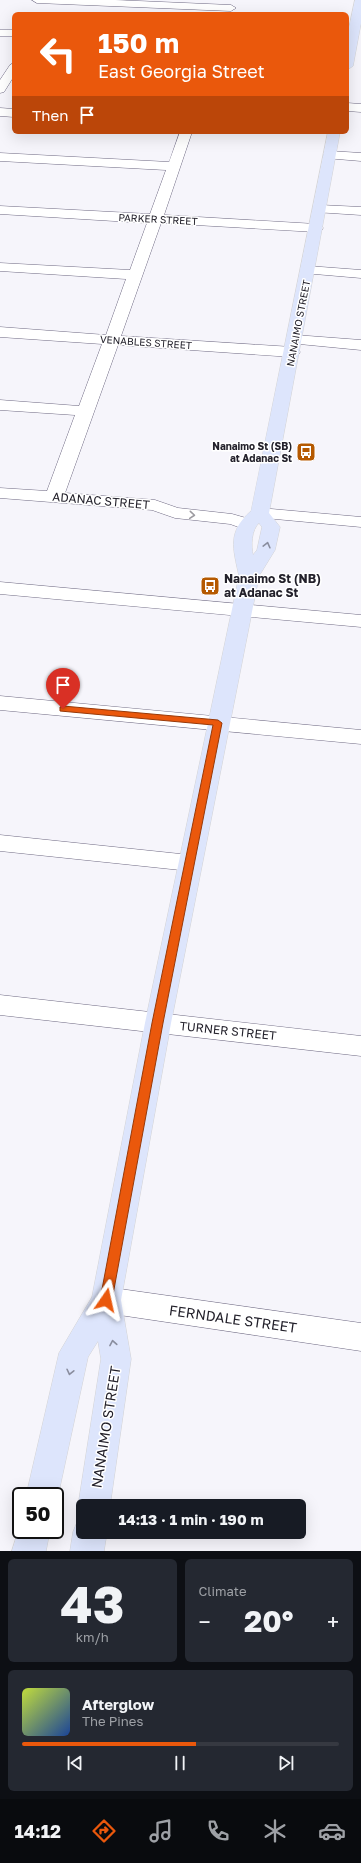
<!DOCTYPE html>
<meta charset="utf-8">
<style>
:root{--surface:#171b24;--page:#242831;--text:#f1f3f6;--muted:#9ea1a6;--line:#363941;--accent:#ea580c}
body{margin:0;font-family:"Golos Text",sans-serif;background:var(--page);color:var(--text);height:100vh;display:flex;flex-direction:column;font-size:15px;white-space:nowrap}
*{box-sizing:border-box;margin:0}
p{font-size:13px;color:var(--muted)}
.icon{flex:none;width:22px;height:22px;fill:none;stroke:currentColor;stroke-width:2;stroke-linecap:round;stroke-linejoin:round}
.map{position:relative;height:1551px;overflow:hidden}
.side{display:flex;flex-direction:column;gap:8px;padding:8px;background:#0d0f14;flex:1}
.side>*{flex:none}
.top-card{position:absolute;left:12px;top:12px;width:337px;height:122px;border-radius:6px;box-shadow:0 4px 16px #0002;background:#ea580c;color:#fff;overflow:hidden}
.speed{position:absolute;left:12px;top:1487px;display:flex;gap:8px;font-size:20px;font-weight:700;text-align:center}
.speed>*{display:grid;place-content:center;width:52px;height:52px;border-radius:50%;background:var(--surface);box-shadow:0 4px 16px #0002;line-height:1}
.speed .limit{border:2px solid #111;border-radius:6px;background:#fff;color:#111}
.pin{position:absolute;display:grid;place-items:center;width:34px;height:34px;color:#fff;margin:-41px -17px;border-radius:50% 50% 50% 0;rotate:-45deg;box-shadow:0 0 4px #0007}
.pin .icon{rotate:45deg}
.me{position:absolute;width:44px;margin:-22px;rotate:11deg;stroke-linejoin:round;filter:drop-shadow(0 0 3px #0008)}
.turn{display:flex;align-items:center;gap:14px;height:84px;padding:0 20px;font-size:18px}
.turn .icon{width:52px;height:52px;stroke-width:2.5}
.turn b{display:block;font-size:28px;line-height:34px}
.then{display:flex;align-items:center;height:38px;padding:0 20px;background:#0003;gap:8px;font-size:15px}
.big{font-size:30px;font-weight:700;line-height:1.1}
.side .widget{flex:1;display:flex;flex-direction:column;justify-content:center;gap:6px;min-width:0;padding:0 14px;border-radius:6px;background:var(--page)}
.side .dial{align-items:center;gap:0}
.dial b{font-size:52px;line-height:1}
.song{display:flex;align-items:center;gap:12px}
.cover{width:48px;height:48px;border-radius:6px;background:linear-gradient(135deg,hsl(70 70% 55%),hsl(220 70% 35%))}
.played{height:4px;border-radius:2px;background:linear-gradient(90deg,var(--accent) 55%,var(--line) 55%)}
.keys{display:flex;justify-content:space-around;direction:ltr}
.heat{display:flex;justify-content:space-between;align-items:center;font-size:22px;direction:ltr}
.side .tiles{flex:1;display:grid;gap:8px;grid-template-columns:1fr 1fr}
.widget:last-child{grid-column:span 2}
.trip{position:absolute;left:76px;top:1499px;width:230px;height:40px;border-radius:6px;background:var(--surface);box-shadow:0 4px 16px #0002;font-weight:700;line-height:40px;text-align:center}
.dock{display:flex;height:64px;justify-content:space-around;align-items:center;background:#090b0e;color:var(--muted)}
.dock .icon{width:28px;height:28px}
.dock .active{color:var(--accent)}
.dock b{font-size:18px;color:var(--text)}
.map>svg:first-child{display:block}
</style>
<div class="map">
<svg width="361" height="1551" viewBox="0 0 361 1551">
<rect width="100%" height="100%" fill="#f6f5fb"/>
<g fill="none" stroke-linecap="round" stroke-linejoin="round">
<g stroke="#6f6a83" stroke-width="1">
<path id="minor" d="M32 0H115L231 5 236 8 231 11 37 3Z
M0 30H14V36H0Z
M14 63V76L4 92 0 93V80L10 65Z
M347 103 361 104V112L347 111Z
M0 108 14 109V117L0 116Z
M180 132H192L164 215 316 224 321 225 323 228 321 231 316 232 161 223 121 336 292 347 298 349 300 352 298 355 292 357 118 345 65 493 155 500 178 508 232 514 253 520 256 524 253 528 247 530 230 524 175 518 152 510 0 498V488L47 491 75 415 0 410V400L79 406 102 344 0 337V327L106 335 126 279 0 271V263L130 270 147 223 0 214V206L150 214 166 170 0 161V153L169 162Z
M330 151 361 153V161L325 158 324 155 325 152Z
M320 205 361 207V215L315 212 313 209 315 206Z
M308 266 361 270V278L303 273 301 270 303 267Z
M295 335 361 340V350L289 343 287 340 289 337Z
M260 508 361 517V527L254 517 251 513 254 509Z
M0 582 361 615V627L0 594Z
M0 696 361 730V744L0 710Z
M0 835 190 855 198 857 202 863 198 869 190 871 0 851Z
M0 995 361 1036V1056L0 1015Z
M106 1287 361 1323V1351L106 1313 96 1309 91 1300 96 1291Z"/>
</g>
<g stroke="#d3d3d5" stroke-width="1">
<path id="major" d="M355 0H361V23L353 66 347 70V37Z
M328 132H340L269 513 280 527 275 550 259 576 171 1023 121 1300 131 1359 110 1506H83V1518L78 1506 101 1359 98 1341 88 1357 58 1496 55 1504V1496H26L59 1353 92 1297 145 1023 239 576C233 548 227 532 251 511ZM259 523 262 527 257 550 253 555C251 546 251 530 259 523Z
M83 1518V1532H107L104 1551H70L73 1532 78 1520Z
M21 1522V1530H50L46 1551H12Z"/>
</g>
<use href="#minor" fill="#fff" fill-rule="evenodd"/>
<use href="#major" fill="#dde5fc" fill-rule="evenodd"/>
</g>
<defs><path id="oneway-chevron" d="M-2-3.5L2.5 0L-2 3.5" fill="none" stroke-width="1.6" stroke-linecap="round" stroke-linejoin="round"/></defs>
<use stroke="#9c9ba0" href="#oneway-chevron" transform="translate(192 515) rotate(5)"/>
<g stroke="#898d9e">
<use href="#oneway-chevron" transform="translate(267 545) rotate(-76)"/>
<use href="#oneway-chevron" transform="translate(113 1343) rotate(-100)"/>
<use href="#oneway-chevron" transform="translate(70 1372) rotate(103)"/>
</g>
<path fill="#ea580c" stroke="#983908" d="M63 706 218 720 222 723 163 1023 112 1300 110 1304 106 1305 101 1304 100 1300 152 1023 213 725 60 711V707Z"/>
<defs>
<g id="bus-square" transform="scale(1)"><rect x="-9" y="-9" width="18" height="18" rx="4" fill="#b55900" stroke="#fff"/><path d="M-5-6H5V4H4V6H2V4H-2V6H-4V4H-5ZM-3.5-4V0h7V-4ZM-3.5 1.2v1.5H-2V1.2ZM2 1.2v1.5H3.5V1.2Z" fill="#fff"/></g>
</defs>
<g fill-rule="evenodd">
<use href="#bus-square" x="306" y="452"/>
<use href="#bus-square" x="210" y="586"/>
</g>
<g text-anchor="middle" stroke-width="3" stroke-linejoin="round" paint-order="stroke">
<g font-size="10" fill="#23212b" stroke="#fff">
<text transform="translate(158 219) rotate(3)" y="4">PARKER STREET</text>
<text transform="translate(298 323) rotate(-79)" y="4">NANAIMO STREET</text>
<text transform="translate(146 342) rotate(4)" y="4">VENABLES STREET</text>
</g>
<g font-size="10" font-weight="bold" fill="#23212b" stroke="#fff" text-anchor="end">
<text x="292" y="450">Nanaimo St (SB)<tspan x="292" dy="12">at Adanac St</tspan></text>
</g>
<g font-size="12" fill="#23212b" stroke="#fff">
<text transform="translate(101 501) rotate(5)" y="4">ADANAC STREET</text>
<text transform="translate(228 1031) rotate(6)" y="4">TURNER STREET</text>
</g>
<g font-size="12" font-weight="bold" fill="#23212b" stroke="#fff" text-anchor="start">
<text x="224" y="583">Nanaimo St (NB)<tspan x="224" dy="14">at Adanac St</tspan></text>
</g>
<g font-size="14" fill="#23212b" stroke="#fff">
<text transform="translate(233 1319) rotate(8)" y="5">FERNDALE STREET</text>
<text transform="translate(106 1427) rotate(-81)" y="5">NANAIMO STREET</text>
</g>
</g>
</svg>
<div class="speed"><div class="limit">50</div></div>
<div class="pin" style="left:63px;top:709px;background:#d93025"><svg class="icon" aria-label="arrive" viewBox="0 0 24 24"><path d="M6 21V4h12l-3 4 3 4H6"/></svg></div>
<svg class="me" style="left:106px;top:1300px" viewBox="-20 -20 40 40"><path d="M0-17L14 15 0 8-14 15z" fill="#ea580c" stroke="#fff" stroke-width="4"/></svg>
<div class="trip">14:13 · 1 min · 190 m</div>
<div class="top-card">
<div class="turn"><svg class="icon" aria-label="left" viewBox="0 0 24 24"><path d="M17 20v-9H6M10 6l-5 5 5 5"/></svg><div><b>150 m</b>East Georgia Street</div></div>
<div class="then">Then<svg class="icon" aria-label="arrive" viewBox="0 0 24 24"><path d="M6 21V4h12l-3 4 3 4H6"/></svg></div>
</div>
</div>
<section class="side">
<div class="tiles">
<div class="widget dial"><b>43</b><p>km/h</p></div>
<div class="widget"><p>Climate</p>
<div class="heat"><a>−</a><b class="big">20°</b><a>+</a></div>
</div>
<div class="widget">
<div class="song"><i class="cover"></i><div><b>Afterglow</b><p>The Pines</p></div></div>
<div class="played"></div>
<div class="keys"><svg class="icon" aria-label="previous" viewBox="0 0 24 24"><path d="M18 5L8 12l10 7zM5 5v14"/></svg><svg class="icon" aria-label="pause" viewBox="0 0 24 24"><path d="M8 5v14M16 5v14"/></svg><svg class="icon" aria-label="next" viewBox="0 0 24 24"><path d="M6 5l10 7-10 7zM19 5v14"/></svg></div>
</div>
</div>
</section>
<nav class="dock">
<b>14:12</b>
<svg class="icon active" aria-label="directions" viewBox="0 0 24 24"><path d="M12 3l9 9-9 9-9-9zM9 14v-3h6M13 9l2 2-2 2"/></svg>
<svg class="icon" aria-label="music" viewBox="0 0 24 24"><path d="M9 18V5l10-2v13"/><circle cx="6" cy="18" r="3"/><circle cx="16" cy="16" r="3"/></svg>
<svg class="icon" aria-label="phone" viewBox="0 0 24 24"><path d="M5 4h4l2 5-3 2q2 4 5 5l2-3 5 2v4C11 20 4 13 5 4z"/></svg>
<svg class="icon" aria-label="climate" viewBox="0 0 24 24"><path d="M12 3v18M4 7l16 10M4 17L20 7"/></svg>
<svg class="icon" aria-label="car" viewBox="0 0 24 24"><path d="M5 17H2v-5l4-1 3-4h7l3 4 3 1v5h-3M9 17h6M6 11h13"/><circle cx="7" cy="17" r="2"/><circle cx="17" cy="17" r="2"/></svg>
</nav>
